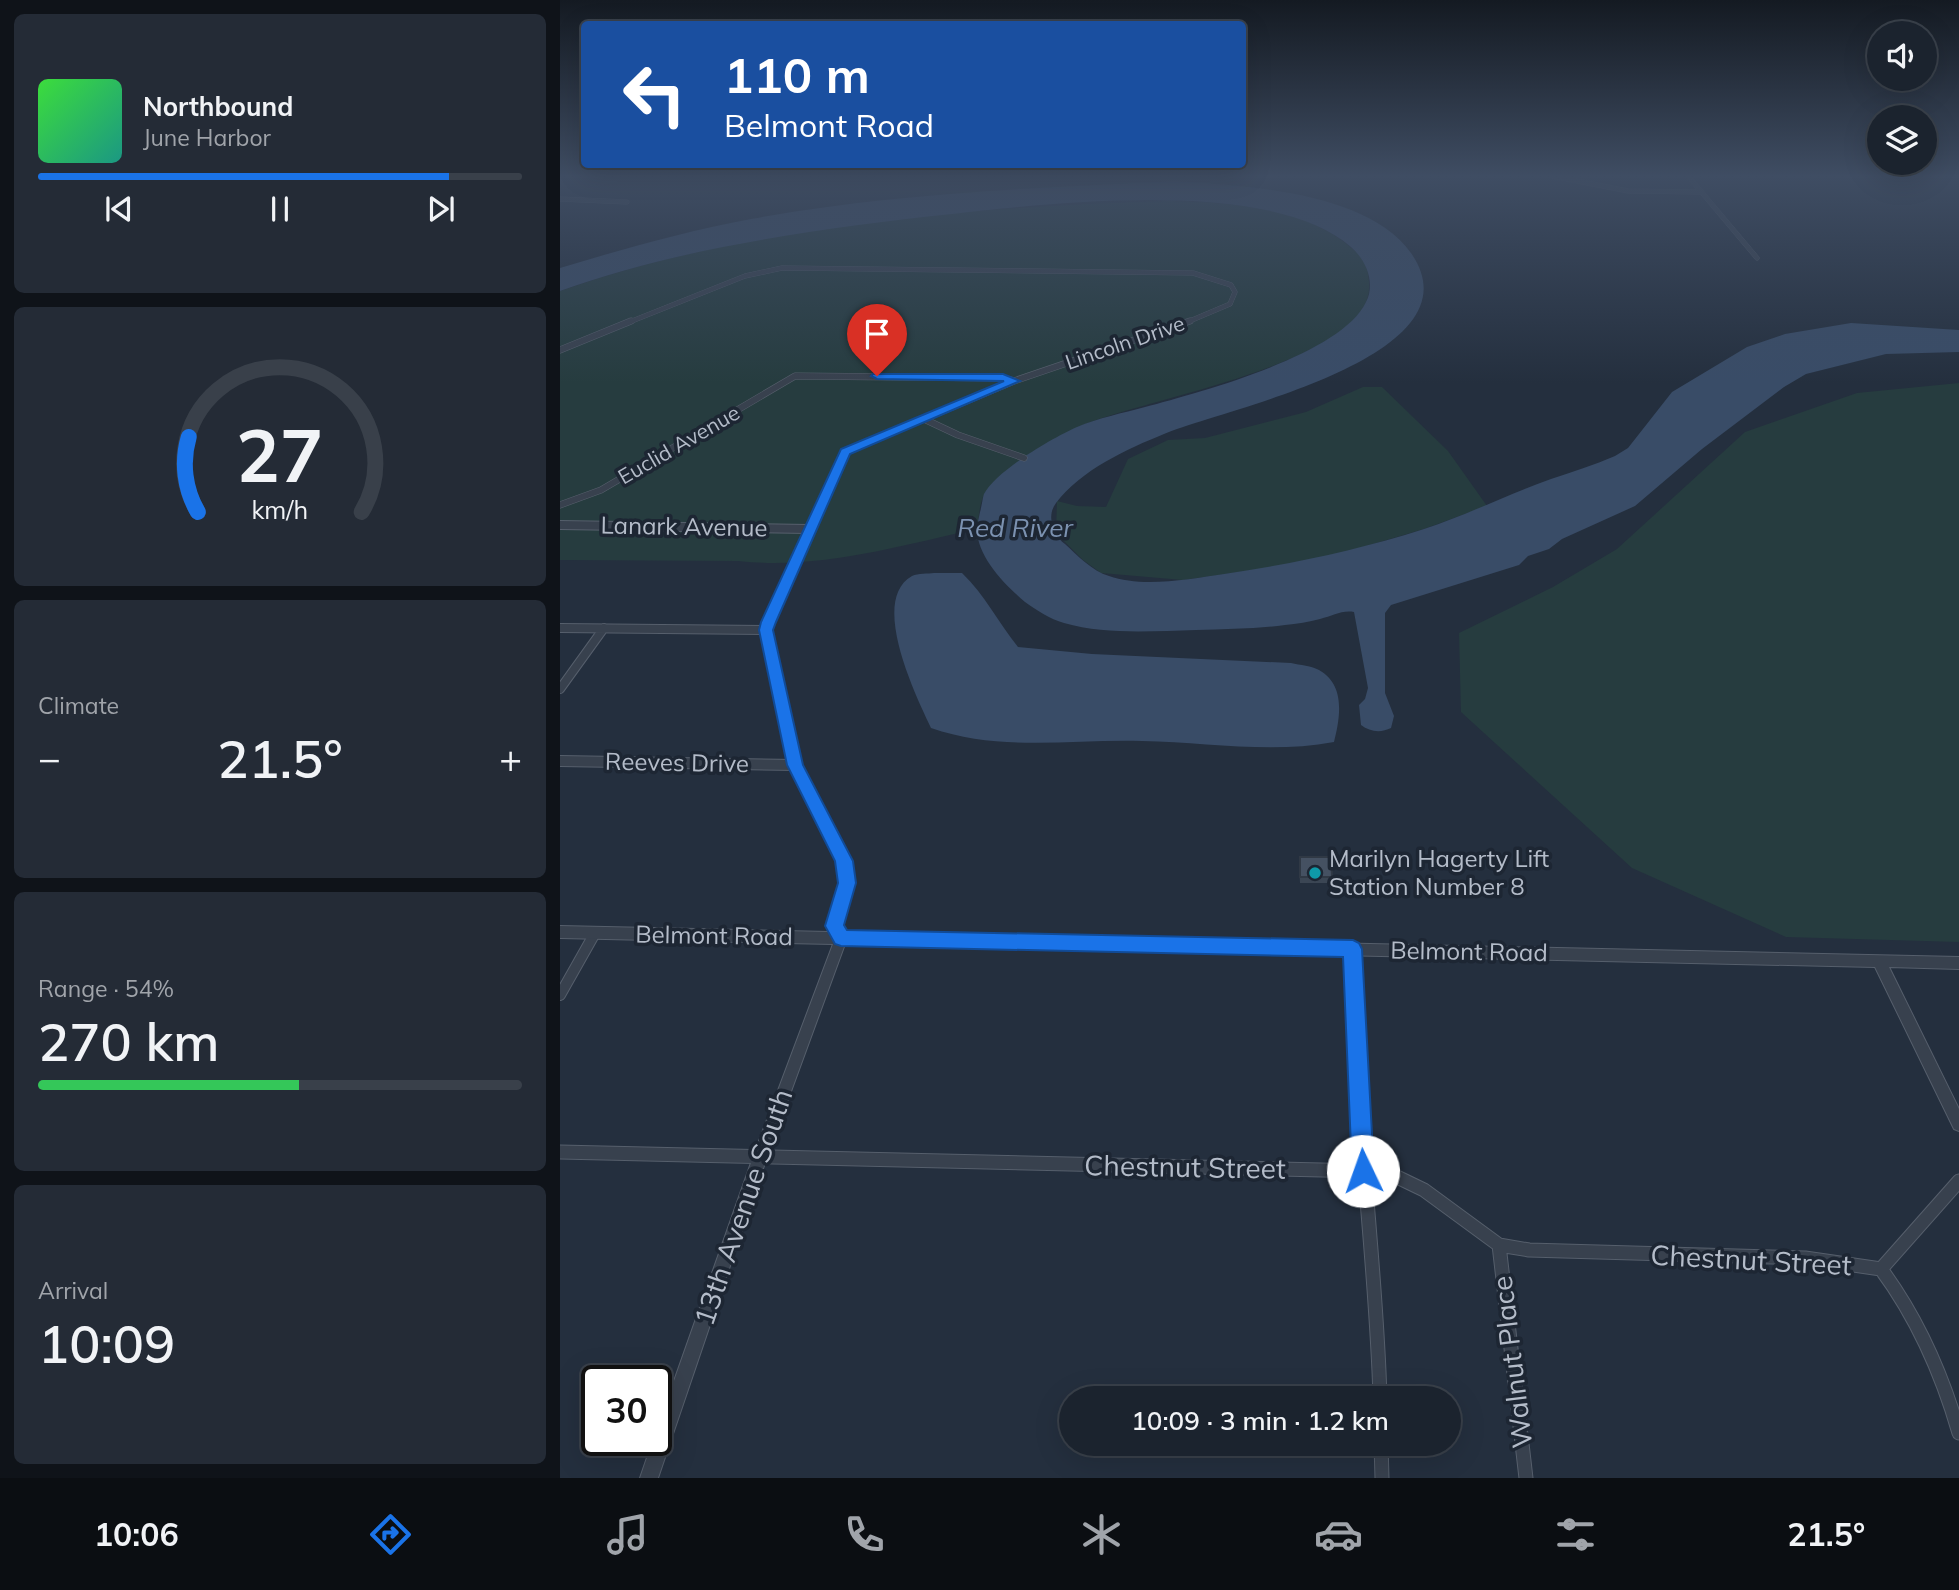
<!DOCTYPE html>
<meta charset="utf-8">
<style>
:root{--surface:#1b232e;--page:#242b36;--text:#f1f3f6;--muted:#a0a4aa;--line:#39404a;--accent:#1a73e8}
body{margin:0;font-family:Mulish,sans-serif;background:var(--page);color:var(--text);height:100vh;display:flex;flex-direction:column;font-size:26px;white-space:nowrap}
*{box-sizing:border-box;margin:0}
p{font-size:23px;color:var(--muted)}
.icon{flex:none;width:38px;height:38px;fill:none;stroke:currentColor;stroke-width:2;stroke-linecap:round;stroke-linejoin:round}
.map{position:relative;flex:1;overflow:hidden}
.sheet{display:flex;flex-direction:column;gap:14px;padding:14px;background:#0f1319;width:560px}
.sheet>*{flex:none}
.hud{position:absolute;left:21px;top:21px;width:665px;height:147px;border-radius:7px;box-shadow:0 7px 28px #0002,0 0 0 2px var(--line);background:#1a4fa0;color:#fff;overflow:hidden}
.buttons{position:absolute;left:1307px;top:21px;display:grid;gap:14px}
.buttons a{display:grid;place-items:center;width:70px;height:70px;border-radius:50%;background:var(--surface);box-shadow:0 7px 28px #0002,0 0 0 2px var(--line);font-size:35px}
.speed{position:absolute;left:21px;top:1365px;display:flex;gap:14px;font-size:35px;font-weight:700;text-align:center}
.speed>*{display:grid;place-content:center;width:91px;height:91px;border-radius:50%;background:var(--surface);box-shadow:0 7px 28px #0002,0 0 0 2px var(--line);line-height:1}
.speed .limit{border:4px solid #111;border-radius:10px;background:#fff;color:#111}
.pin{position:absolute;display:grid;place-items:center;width:60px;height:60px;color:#fff;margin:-72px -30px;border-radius:50% 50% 50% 0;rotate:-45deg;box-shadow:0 0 7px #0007}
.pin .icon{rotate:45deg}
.me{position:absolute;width:77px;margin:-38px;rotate:357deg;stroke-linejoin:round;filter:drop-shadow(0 0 5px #0008)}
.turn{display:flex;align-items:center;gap:24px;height:147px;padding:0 28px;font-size:32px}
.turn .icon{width:91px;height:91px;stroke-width:2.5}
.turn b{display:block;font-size:49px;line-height:60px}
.big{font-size:52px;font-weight:600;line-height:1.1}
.sheet .tile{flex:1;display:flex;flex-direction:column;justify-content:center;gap:10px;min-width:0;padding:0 24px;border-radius:10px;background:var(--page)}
.sheet .dial{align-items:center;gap:0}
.dial svg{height:182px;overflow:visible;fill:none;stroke:var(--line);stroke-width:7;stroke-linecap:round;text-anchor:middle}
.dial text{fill:var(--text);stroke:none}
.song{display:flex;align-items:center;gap:21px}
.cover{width:84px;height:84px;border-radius:10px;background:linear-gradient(135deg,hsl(120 70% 55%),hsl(170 70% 35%))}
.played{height:7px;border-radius:4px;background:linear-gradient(90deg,var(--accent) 85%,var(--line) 85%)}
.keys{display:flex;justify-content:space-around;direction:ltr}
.heat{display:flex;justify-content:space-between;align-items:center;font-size:38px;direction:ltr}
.charge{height:10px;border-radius:5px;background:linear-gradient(90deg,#34c759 54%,var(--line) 0)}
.trip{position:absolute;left:499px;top:1386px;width:402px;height:70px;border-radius:35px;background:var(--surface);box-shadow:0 7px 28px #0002,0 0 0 2px var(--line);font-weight:600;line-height:70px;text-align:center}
.dock{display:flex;height:112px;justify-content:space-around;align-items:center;background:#0b0e12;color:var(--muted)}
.dock .icon{width:49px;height:49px}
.dock .active{color:var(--accent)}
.dock b{font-size:32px;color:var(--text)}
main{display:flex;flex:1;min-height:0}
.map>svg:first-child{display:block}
</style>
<main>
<section class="sheet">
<div class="tile">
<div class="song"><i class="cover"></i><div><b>Northbound</b><p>June Harbor</p></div></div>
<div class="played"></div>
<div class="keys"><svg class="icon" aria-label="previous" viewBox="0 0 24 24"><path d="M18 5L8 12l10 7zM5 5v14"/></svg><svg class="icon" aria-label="pause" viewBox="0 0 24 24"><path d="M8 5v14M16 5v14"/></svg><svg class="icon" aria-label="next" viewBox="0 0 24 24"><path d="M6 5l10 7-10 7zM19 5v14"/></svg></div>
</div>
<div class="tile dial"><svg viewBox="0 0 100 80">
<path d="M14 69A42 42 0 1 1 86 69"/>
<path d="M14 69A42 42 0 0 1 10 36" stroke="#1a73e8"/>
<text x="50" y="56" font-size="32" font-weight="700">27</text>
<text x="50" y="72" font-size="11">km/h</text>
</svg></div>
<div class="tile"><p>Climate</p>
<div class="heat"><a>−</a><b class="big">21.5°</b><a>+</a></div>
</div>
<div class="tile"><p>Range · 54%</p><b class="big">270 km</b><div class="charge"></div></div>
<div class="tile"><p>Arrival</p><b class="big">10:09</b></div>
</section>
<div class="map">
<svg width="1399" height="1478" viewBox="0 0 1399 1478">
<rect width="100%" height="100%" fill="#242f3e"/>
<path fill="#263c3f" d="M609 201C672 203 744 206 794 250 804 258 808 269 809 282 818 365 568 400 515 429 487 443 444 469 425 494 419 502 419 519 417 529 338 546 259 570 178 561L0 560V291C192 224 407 207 609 201Z
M1399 383V942L1226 937 1072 868 901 712 899 633 993 587 1057 549 1185 432 1297 393Z
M803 387H822L888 451 927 506 864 529 786 552 709 568 623 580 541 573 523 560 496 533 497 501 517 506 546 507 568 459 608 440 645 438 746 412Z"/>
<path fill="#394c67" d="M616 181C684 186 807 191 851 253 924 357 660 410 604 434 567 449 521 470 496 503 486 516 493 535 505 544 517 555 532 571 549 576 582 588 630 579 664 574 732 564 798 550 864 529 907 515 948 494 991 479 1012 472 1034 465 1055 456L1068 448 1112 392 1187 347 1225 334 1291 323 1399 330V352L1326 354 1246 374 1224 387 1142 449 1075 506 1002 539 989 549 968 556 959 565 831 605 825 613V693L834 716 831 728C821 733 810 732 801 725L799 705 805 699 808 688 794 612C781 610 773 616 760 619 749 622 737 624 725 625 696 629 666 629 636 630 593 631 546 635 504 623 490 619 476 610 465 602 445 585 417 557 417 529 417 523 419 518 420 512 421 510 423 496 424 494 436 471 492 438 517 427 538 418 563 413 585 407 640 392 781 355 806 302 816 283 806 260 791 247 712 177 492 203 392 214 315 222 239 232 163 247 108 258 53 272 0 291V268C63 249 126 231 191 219 330 193 475 188 616 181Z
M374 573H402C425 595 438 622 458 647L532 654 731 663C740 665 752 666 759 670 786 685 780 718 774 742 710 754 646 742 582 741 511 739 440 752 371 728 356 696 309 600 352 576 358 573 368 574 374 573Z"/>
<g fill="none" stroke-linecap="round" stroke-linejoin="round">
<g stroke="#565f6c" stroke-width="5">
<path id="minor-far4" d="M992 176 1068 191 1142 192
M1128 176 1197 258
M0 199 67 202
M67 323 185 276 222 268 633 273 671 285 675 292 670 304 625 323"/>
</g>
<g stroke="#565f6c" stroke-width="7">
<path id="minor-far3" d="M0 350 71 321
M364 419 398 435 464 458
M0 505 41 490 235 376 443 378 454 381
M257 512 285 452 454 381 630 321"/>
</g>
<g stroke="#565f6c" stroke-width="10">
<path id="minor-far2" d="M0 525 248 529
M0 628 206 630
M0 689 44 628
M233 756 206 630 258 510"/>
</g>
<g stroke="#565f6c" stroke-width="12">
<path id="minor-far1" d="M233 755 235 765 284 861 287 882 274 926 281 938
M0 761 235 765
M793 949 799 1072
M0 995 35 933"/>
</g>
<g stroke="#565f6c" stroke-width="15">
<path id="minor" d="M798 1070C803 1180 817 1288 820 1398
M0 1152 803 1171 835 1176 864 1190 939 1245 969 1250 1245 1258 1321 1269 1399 1181
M939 1245 966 1478
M1321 1269C1358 1319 1382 1374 1399 1433
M821 1444 822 1478"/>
</g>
<g stroke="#565f6c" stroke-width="2">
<path id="tertiary" d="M0 926 1399 957V969L1329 967 1399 1109V1131L1394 1129 1315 967 285 944 207 1157 98 1478H80L93 1440H96V1432L193 1157 273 944 0 938Z"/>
</g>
<use href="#minor-far4" stroke="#38414e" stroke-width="4.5"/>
<use href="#minor-far3" stroke="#38414e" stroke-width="6"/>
<use href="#minor-far2" stroke="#38414e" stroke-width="8"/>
<use href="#minor-far1" stroke="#38414e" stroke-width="10"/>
<use href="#minor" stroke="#38414e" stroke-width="13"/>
<use href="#tertiary" fill="#38414e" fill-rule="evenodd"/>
</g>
<path fill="#3b4654" d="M739 863 772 877V883H740Z"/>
<path fill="#455162" stroke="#303945" stroke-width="2" d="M740 857H771L772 877H740Z"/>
<linearGradient id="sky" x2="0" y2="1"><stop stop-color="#141a22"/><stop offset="0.46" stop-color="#3f4d63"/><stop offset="1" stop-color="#3f4d63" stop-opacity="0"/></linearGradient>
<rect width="1399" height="383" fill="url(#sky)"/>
<path fill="#1a73e8" stroke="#114b97" stroke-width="2" d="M313 374H443L460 381 290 454 216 622 213 630 243 765 293 861 296 883 284 925 287 930 793 940 799 943 802 949 814 1171 811 1179 803 1183 795 1179 792 1171 783 957 281 946 275 944 265 926 278 883 275 861 227 765 199 630 201 622 281 449 444 381 317 379 311 376Z"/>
<circle fill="#0f9aa8" stroke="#1d2633" stroke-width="2.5" cx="755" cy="873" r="7"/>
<g text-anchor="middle" stroke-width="7" stroke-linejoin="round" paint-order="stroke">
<g font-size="21" fill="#b4bcc9" stroke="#1d2633">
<text transform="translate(565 343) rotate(-19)" y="7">Lincoln Drive</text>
<text transform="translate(119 445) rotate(-30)" y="7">Euclid Avenue</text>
</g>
<g font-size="24" fill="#b4bcc9" stroke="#1d2633">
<text transform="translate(124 527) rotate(1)" y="8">Lanark Avenue</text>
<text transform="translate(117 763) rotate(1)" y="8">Reeves Drive</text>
<text transform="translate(154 936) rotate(1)" y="8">Belmont Road</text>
<text transform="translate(909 952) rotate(1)" y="8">Belmont Road</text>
</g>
<g font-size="24" fill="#b4bcc9" stroke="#1d2633" text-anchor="start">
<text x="769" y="867">Marilyn Hagerty Lift<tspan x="769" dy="28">Station Number 8</tspan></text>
</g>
<g font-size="26" font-style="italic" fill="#7c92b1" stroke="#1d2633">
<text x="455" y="537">Red River</text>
</g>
<g font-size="28" fill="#b4bcc9" stroke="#1d2633">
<text transform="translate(625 1167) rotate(1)" y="10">Chestnut Street</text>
<text transform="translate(183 1207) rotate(-71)" y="10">13th Avenue South</text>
<text transform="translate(1191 1260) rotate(3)" y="10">Chestnut Street</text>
<text transform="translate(952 1362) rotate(-97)" y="10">Walnut Place</text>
</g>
</g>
</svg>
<div class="buttons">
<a><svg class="icon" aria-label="sound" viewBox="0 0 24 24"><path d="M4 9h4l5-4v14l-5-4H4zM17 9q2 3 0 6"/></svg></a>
<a><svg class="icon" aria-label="layers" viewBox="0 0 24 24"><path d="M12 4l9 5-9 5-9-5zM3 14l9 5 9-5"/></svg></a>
</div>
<div class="speed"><div class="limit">30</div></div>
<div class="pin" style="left:317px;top:376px;background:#d93025"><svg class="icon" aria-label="arrive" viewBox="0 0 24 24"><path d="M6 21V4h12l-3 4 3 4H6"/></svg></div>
<svg class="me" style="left:803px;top:1171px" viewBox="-20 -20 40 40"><circle r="19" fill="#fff"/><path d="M0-13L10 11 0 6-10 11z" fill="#1a73e8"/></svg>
<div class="trip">10:09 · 3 min · 1.2 km</div>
<div class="hud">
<div class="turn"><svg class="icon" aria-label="left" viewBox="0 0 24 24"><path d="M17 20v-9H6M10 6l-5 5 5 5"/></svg><div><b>110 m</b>Belmont Road</div></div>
</div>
</div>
</main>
<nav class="dock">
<b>10:06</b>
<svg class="icon active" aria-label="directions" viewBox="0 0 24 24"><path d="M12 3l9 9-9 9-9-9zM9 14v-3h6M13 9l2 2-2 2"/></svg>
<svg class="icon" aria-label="music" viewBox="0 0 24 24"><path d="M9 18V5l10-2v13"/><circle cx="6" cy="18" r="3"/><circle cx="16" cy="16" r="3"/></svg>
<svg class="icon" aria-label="phone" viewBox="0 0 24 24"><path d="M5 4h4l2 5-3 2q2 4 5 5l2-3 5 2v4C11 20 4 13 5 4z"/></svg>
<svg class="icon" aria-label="climate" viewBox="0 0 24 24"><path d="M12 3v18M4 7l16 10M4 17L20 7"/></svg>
<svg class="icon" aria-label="car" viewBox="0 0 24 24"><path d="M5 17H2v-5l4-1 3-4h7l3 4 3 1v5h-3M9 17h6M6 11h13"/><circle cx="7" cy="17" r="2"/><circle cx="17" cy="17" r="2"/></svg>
<svg class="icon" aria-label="filters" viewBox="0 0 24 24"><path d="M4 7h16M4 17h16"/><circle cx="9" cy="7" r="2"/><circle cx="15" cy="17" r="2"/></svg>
<b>21.5°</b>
</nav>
